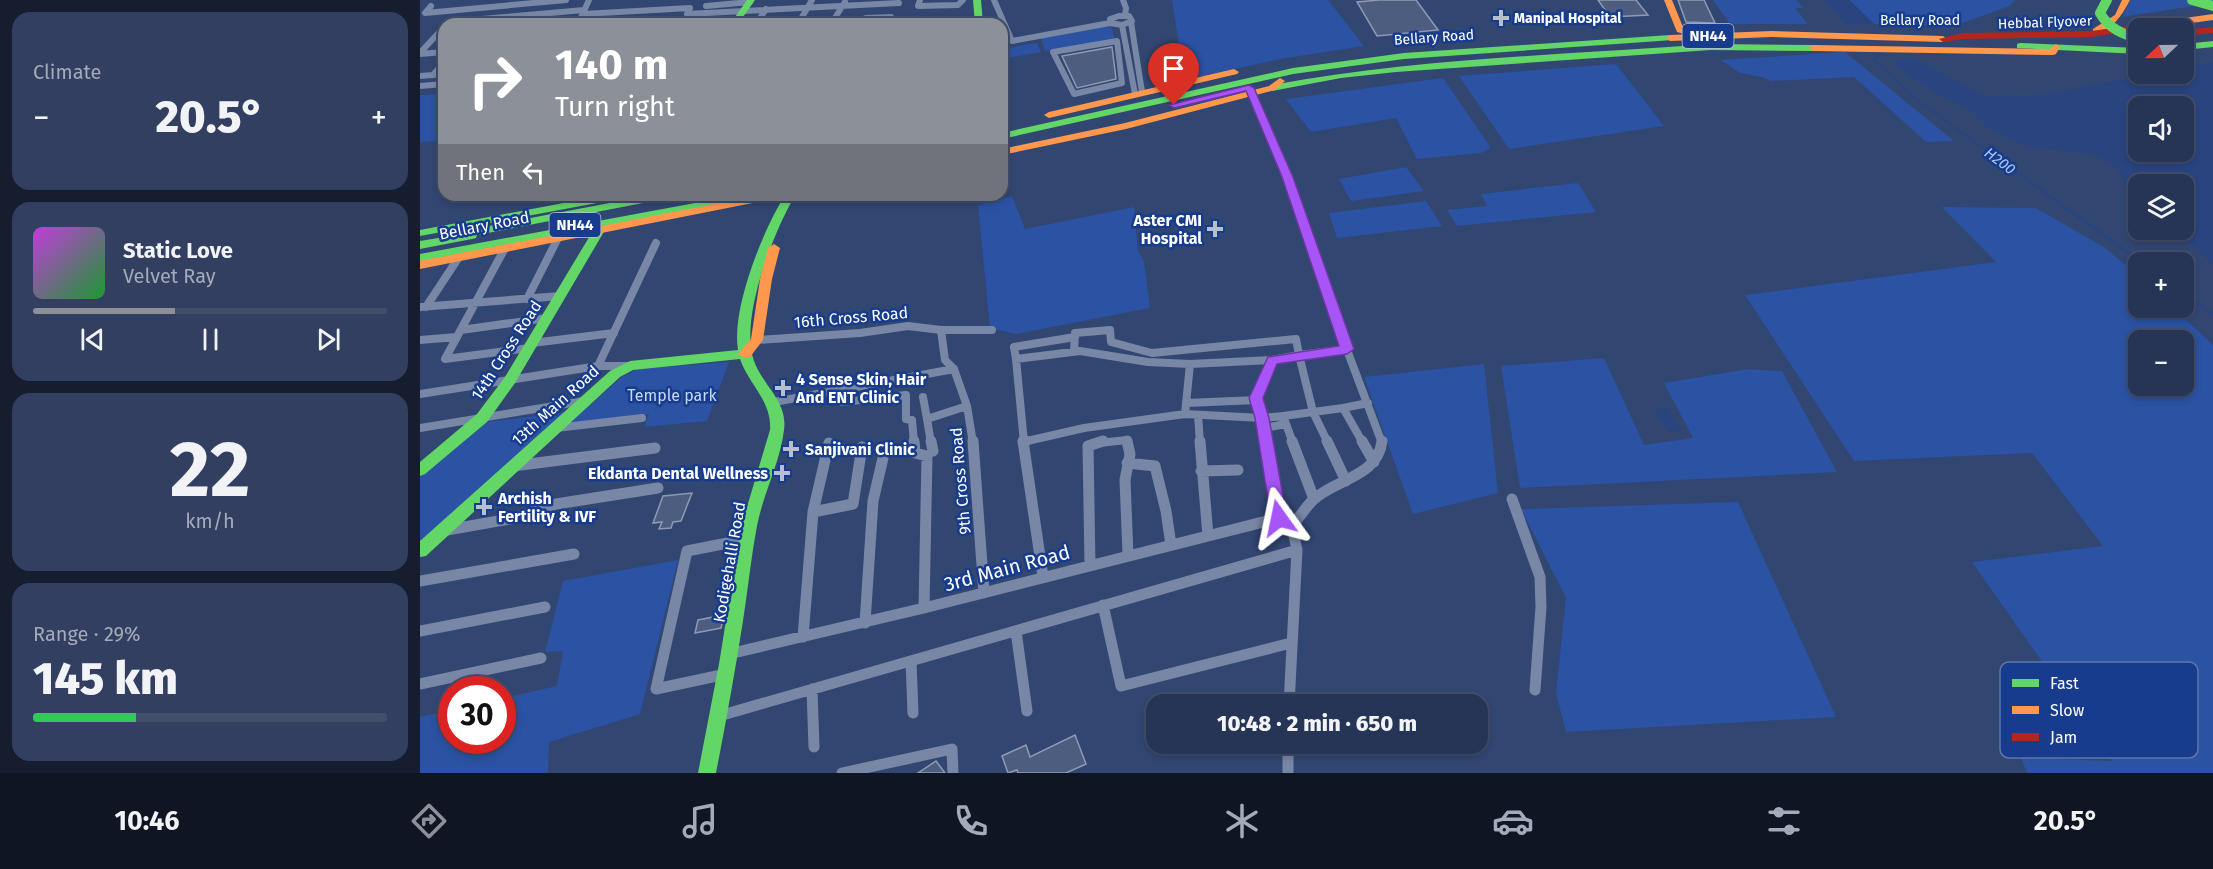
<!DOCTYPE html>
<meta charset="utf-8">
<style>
:root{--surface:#263456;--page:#323f60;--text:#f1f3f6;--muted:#a4aab9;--line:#424f6c;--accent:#8c9099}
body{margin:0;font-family:"Fira Sans",sans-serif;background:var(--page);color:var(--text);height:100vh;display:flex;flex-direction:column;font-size:22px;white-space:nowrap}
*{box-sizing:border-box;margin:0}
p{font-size:20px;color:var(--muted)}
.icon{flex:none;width:33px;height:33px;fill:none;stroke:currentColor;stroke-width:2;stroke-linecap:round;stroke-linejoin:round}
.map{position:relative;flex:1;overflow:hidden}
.side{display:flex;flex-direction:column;gap:12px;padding:12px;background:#151d2f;width:420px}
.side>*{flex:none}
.hud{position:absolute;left:18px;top:18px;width:570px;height:183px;border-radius:18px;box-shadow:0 3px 9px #0003,0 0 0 2px var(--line);background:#8c9099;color:#fff;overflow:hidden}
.needle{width:39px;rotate:248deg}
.controls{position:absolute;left:1708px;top:18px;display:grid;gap:12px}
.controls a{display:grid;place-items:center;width:66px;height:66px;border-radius:12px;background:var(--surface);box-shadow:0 3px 9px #0003,0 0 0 2px var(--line);font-size:30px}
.speed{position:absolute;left:18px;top:676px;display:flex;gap:12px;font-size:30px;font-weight:700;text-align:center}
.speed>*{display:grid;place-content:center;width:78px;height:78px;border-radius:50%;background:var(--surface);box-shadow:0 3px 9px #0003,0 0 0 2px var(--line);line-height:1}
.speed .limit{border:9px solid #d22;background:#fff;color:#111}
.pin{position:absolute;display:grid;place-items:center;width:51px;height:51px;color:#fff;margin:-62px -26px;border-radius:50% 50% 50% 0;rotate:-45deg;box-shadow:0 0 6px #0007}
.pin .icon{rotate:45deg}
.me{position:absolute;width:66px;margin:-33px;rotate:348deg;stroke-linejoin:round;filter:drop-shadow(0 0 4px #0008)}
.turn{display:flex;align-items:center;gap:21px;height:126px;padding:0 18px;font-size:27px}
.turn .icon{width:78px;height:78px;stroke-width:2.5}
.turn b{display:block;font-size:42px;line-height:51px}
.then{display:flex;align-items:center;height:57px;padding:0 18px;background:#0003;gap:12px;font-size:22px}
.big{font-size:45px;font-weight:800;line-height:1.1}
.side .widget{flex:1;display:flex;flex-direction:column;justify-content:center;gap:9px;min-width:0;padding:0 21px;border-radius:18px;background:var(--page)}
.side .dial{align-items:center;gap:0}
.dial b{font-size:78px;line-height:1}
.song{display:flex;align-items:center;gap:18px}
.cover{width:72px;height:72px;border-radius:9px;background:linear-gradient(135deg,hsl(290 70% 55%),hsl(130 70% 35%))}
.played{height:6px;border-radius:3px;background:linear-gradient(90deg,var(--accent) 40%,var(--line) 40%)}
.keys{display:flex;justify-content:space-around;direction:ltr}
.heat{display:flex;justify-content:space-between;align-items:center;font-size:33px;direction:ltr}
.charge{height:9px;border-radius:4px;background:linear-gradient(90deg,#34c759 29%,var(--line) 0)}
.trip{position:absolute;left:726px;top:694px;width:342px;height:60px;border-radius:18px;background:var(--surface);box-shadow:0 3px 9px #0003,0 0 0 2px var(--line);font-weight:800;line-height:60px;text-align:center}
.tab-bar{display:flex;height:96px;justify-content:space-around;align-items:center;background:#0f1522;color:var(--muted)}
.tab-bar .icon{width:42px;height:42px}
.tab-bar .current{color:var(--accent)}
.tab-bar b{font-size:27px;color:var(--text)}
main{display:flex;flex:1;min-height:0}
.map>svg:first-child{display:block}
</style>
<main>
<section class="side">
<div class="widget"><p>Climate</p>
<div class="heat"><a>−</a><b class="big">20.5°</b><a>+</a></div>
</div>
<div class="widget">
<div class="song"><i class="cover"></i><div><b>Static Love</b><p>Velvet Ray</p></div></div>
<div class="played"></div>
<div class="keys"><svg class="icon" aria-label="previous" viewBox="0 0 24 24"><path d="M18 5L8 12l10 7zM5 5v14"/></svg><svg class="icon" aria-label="pause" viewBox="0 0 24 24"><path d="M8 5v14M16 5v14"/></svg><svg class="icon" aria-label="next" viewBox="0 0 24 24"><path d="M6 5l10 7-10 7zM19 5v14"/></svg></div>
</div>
<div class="widget dial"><b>22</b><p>km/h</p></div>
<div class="widget"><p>Range · 29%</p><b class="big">145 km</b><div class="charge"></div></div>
</section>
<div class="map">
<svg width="1793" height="773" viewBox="0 0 1793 773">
<rect width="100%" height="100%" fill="#324672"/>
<path fill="#2b52a3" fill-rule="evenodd" d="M752 0H908L944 46 860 59 764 80Z
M1293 0H1376L1384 8H1375L1388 24H1310Z
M1429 0H1595L1590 6 1534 26 1454 24Z
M1711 0H1793V3L1702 17Z
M691 26 695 40 625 51 621 38Z
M617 43 621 52 582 59V49Z
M1425 52 1534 141 1506 142 1434 77 1351 81 1342 77 1320 73 1301 60Z
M1196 64 1244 126 1089 149 1039 76Z
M1023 78 1071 148 1061 153 997 159 976 118 891 132 866 99Z
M24 94V138L21 141 0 142V95Z
M986 167 1004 191 931 201 919 179Z
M1158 183 1176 212 1037 226 1027 210 1067 206 1061 194Z
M592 196 605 229 714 207 718 251 724 261 730 308 596 334 570 328 558 205Z
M1006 201 1022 226 917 238 909 213Z
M1522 207 1616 208 1684 247 1719 276V308H1753L1793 345V773H1607L1601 758 1692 761 1552 562 1683 546 1612 453 1434 461 1325 295 1576 262ZM1719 340H1764V386H1719Z
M1184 358 1224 445 1273 438 1244 383 1328 369 1362 371 1417 472 1100 488 1081 366Z
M309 362 287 421 224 427 229 414 148 424 202 377 217 369Z
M1064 364 1078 493 993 514 944 377Z
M147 412 0 545V477L67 422Z
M1318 502 1416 717 1146 732 1136 693 1146 598 1101 509Z
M258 560 220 714 129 742 128 773H0V717L31 710 32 741H82L83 698 137 686 143 651 125 652 143 581Z"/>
<path fill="#29447f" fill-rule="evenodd" d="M1404 0H1429L1454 24H1426Z
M1482 59H1496L1548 88 1567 96 1623 95 1731 74H1764V67L1793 62V264L1755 230H1764V184H1719V204L1715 201 1696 167 1674 154 1612 147 1590 139 1565 125 1551 111 1511 90 1477 67 1475 63ZM1719 106H1764V152H1719Z
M1247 407 1262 430 1249 432 1234 410Z"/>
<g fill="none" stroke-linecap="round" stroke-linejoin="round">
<path stroke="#29447f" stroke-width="2" d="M1462 52 1454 60 1501 103 1623 191"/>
<path stroke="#29447f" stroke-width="3" d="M1621 190 1721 262
M1764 294 1793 314"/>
</g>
<path fill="#4d5d80" stroke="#8e9ab4" stroke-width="1.5" d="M959 0H996L1018 30 957 36 937 2Z
M1178 0H1216L1228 15 1190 17Z
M1258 0H1284L1295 23 1266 22Z
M692 47 696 79 657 88 642 56Z
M272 493 261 521 253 522 251 528 239 529 242 522 233 523 243 496Z
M304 615 301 628 275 633 278 620Z
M655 735 666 764 646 773H598L597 770 588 773 582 756 606 745 610 757Z
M516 761 525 773H498Z"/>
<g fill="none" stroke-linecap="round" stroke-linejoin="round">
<path stroke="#7987a6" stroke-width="6" d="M500 0 498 6 538 5 543 0
M574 0 592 41 690 23
M703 0 706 8 705 16
M11 6 5 13 146 0
M286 6 330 2
M163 14 270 8
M267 14 479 3
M699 16H709L712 21 702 25 690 23V19Z
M446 18 471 17
M28 22 164 10
M711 22 722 92
M158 24 169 0
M221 24 263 20
M336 24 346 9
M378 24 392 0
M411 24 425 2
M702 25 715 94
M697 41 702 83 654 94 633 52Z
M0 53 24 27
M0 54 24 52
M13 75 24 62
M0 76 24 74
M0 86 24 84
M829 88 872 191"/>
<path stroke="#7987a6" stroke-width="8" d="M871 190 912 310 962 443
M85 248 25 359 109 348
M107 299 138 238
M0 307 140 296
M6 307 39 257
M41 330 127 318
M521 330H572
M0 340 37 337
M337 340 440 333 488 326 521 330 525 360 534 369 547 406 553 443
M112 343 194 333
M654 351 655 333 690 330 691 342 732 353 876 339 879 355 852 360 836 398 842 418 863 416
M596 359 594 347 655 337
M770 364 852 360
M178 366 236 243
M423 388 422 402 486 395V419L492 420 494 443
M0 394 178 366H210
M503 397 507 419
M354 402 534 369
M766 403 837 400
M923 408 948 403
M778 415 780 443
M866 424 863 416 893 412 879 355 927 349
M0 428 164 401
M136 428 222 418
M844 428 866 424 873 443
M603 442 664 428 765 414
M511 443 507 419 547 406
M604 443 596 359 660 351 728 362 770 364 765 414 842 418 846 443
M679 443 707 440 708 443
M908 443 893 412 923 408 943 443"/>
<path stroke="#7987a6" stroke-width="11" d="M494 441 495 453 507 456 504 608
M511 441 513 451
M553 441 564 593
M603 441 623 577
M707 441 710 454 705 480 708 555
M780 441 788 536
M846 441 859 518
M872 441 894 499
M907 441 926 481
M942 441 954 462
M603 442 606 441
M707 463 735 466 746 511 751 545
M93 466 235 448
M781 471 818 470
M1092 499 1120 577 1121 607 1115 690
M393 512 433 504 442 447
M27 530 90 519 136 504 238 488
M670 565 668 446 683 441
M0 581 154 554
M683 605 701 686 871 643
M445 623 453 501 463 458
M0 631 125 607
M596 631 607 711
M383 637 393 512 409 443
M309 654 504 608 859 518 872 526
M491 661 493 713
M306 674 236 689 267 551 328 539
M0 684 121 658
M392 689 394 747
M869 705 877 550 872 526C879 518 885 508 893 500 915 479 958 477 962 441
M299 716 877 550
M868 744V773
M422 773 532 749 533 773"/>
<path fill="#63d668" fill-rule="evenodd" d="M327 0H335L318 24H310Z
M553 0H561L563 24H555Z
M1250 35 1253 36V40L984 59 873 74 582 139V133L873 68 984 53Z
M1793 41V47L1764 50V44Z
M1600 43 1719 48V54L1597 48V44Z
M1291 44 1393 45 1397 48 1393 51 1291 50 976 72 921 78 852 91 847 88 852 85C996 58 1145 55 1291 44Z
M186 195H209L204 198 0 236V230Z
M232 195H254L249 198 57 235 56 238 52 239 0 249V241L37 235 38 232 42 231Z
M318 195H340L335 198 182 227 185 230 95 383 67 422 5 474 0 476V462L57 414 85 377 174 229 0 262V254Z
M365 195 374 197C353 234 319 319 334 361 343 386 368 401 364 430 360 463 343 494 337 526 331 558 328 589 323 621 315 672 306 722 296 773H278L299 664 321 527 350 430C352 401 329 385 320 359L213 370 200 377 6 556 0 557V541L190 371 210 361 318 350C311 309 343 230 365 195Z"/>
<path fill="#ff974d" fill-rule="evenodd" d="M1244 0H1252L1265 32 1264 34 1257 32Z
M1702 0H1710C1703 14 1690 34 1673 33V29L1695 15Z
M1793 14V20L1715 31 1711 28 1715 25Z
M1352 31 1523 36 1527 39 1523 42 1352 37 1250 41 1246 38 1250 35Z
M1636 44 1640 47 1636 54 1633 55 1393 51 1389 48 1393 45 1630 49Z
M814 69 819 72 817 74 629 118 624 115 629 112Z
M860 78 865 81 855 90 706 129 582 155V149L705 123 849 86Z
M341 195H363L358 198 0 269V261Z
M354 244 360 248 352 279 343 340 330 357 325 358 318 354 331 339 340 279 348 248Z"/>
<path fill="#b3261e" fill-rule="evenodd" d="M1715 25 1719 28 1718 30 1671 37 1543 39 1523 42 1519 39 1543 33 1671 31Z
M1793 27V33L1764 36V30Z"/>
<path stroke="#63d668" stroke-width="10" d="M1687 0 1680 13C1689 29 1703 34 1719 39
M1772 0 1793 6"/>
</g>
<path fill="#a855f7" stroke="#6d37a1" stroke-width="1.5" d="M829 85 834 88 873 177 934 349 927 354 857 364 843 398 849 418 867 518 865 523 859 524 854 523 851 518 835 418 829 398 848 357 919 346 862 177 826 91 754 108 749 105Z"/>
<g fill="#b7bece" stroke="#173c8d" stroke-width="2">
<path d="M1078 9h6v6h6v6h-6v6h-6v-6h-6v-6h6z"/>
<path d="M792 220h6v6h6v6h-6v6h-6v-6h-6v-6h6z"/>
<path d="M360 379h6v6h6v6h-6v6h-6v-6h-6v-6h6z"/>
<path d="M368 440h6v6h6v6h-6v6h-6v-6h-6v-6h6z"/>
<path d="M359 464h6v6h6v6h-6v6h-6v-6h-6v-6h6z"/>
<path d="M61 498h6v6h6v6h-6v6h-6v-6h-6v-6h6z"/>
</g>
<g text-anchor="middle" stroke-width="5" stroke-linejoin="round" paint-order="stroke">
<g font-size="14" font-weight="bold" fill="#fff" stroke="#173c8d" text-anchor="start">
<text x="1094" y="23">Manipal Hospital</text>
</g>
<g font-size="14" fill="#fff" stroke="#173c8d">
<text x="1500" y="25">Bellary Road</text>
<text transform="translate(1625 22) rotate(-2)" y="5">Hebbal Flyover</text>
<text transform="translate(1014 37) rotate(-4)" y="5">Bellary Road</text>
</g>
<g fill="#173c8d" stroke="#b9c4dd" stroke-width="1.5">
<rect x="1262.5" y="24" width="51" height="24" rx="4.5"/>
<rect x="129.5" y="213" width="51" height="24" rx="4.5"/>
</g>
<g font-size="15" font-weight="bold" fill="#fff">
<text x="1288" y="41">NH44</text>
<text x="155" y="230">NH44</text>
</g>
<g font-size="15" font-style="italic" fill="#aec6f6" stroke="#173c8d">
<text transform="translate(1580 161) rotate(36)" y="5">H200</text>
</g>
<g font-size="16" font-weight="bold" fill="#fff" stroke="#173c8d" text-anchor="start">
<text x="782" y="226" text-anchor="end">Aster CMI<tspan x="782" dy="18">Hospital</tspan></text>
<text x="376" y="385">4 Sense Skin, Hair<tspan x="376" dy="18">And ENT Clinic</tspan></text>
<text x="385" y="455">Sanjivani Clinic</text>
<text x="348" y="479" text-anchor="end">Ekdanta Dental Wellness</text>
<text x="78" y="504">Archish<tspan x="78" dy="18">Fertility &amp; IVF</tspan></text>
</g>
<g font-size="16" fill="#fff" stroke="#173c8d">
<text transform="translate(64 225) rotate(-11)" y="6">Bellary Road</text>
<text transform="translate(431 317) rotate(-5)" y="6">16th Cross Road</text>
<text transform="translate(86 350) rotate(-57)" y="6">14th Cross Road</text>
<text transform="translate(135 405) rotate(-42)" y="6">13th Main Road</text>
<text transform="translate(540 481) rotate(-95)" y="6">9th Cross Road</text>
<text transform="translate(309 562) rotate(-80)" y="6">Kodigehalli Road</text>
</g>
<g font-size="16" fill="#c8d9fb" stroke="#173c8d">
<text x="252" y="401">Temple park</text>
</g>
<g font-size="20" fill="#fff" stroke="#173c8d">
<text transform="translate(587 568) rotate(-15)" y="7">3rd Main Road</text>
</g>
</g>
<rect x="1580" y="662" width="198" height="96" rx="9" fill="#173c8d" stroke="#5d76af" stroke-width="1.5"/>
<rect x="1592" y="679" width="27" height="8" fill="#63d668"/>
<rect x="1592" y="706" width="27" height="8" fill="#ff974d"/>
<rect x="1592" y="733" width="27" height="8" fill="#b3261e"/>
<g font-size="16" fill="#fff">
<text x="1630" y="689">Fast</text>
<text x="1630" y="716">Slow</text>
<text x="1630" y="743">Jam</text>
</g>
</svg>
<div class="controls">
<a><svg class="needle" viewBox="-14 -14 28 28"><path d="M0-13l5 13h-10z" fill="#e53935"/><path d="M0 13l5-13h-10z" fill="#a4aab9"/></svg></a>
<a><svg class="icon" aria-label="sound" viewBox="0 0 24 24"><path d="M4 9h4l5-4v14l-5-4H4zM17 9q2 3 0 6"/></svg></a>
<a><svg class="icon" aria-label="layers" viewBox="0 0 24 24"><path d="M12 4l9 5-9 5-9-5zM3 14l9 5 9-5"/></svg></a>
<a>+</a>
<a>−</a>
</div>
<div class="speed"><div class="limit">30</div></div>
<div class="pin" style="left:754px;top:105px;background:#d93025"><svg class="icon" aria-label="arrive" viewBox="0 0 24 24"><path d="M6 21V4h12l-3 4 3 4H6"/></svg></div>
<svg class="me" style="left:859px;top:518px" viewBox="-20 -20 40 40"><path d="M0-17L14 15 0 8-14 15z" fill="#a855f7" stroke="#fff" stroke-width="4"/></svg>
<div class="trip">10:48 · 2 min · 650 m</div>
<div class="hud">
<div class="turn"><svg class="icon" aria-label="right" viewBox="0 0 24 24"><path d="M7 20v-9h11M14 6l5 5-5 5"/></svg><div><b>140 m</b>Turn right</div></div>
<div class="then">Then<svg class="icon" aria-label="left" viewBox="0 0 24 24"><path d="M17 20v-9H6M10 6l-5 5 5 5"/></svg></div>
</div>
</div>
</main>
<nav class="tab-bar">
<b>10:46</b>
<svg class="icon current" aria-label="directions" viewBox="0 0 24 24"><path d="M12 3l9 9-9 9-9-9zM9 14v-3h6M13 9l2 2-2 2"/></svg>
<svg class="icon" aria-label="music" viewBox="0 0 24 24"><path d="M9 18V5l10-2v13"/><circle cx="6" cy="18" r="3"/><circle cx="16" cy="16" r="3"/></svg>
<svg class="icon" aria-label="phone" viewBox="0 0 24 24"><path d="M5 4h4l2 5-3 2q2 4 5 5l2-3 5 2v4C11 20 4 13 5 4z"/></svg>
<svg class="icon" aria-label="climate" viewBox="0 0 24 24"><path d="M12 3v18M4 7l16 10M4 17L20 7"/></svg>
<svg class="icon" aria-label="car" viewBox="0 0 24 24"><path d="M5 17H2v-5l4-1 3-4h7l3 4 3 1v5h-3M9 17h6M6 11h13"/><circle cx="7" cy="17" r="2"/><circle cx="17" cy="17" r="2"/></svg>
<svg class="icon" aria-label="filters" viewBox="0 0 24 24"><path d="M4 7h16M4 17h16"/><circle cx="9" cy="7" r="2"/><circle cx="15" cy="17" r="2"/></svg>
<b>20.5°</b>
</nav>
